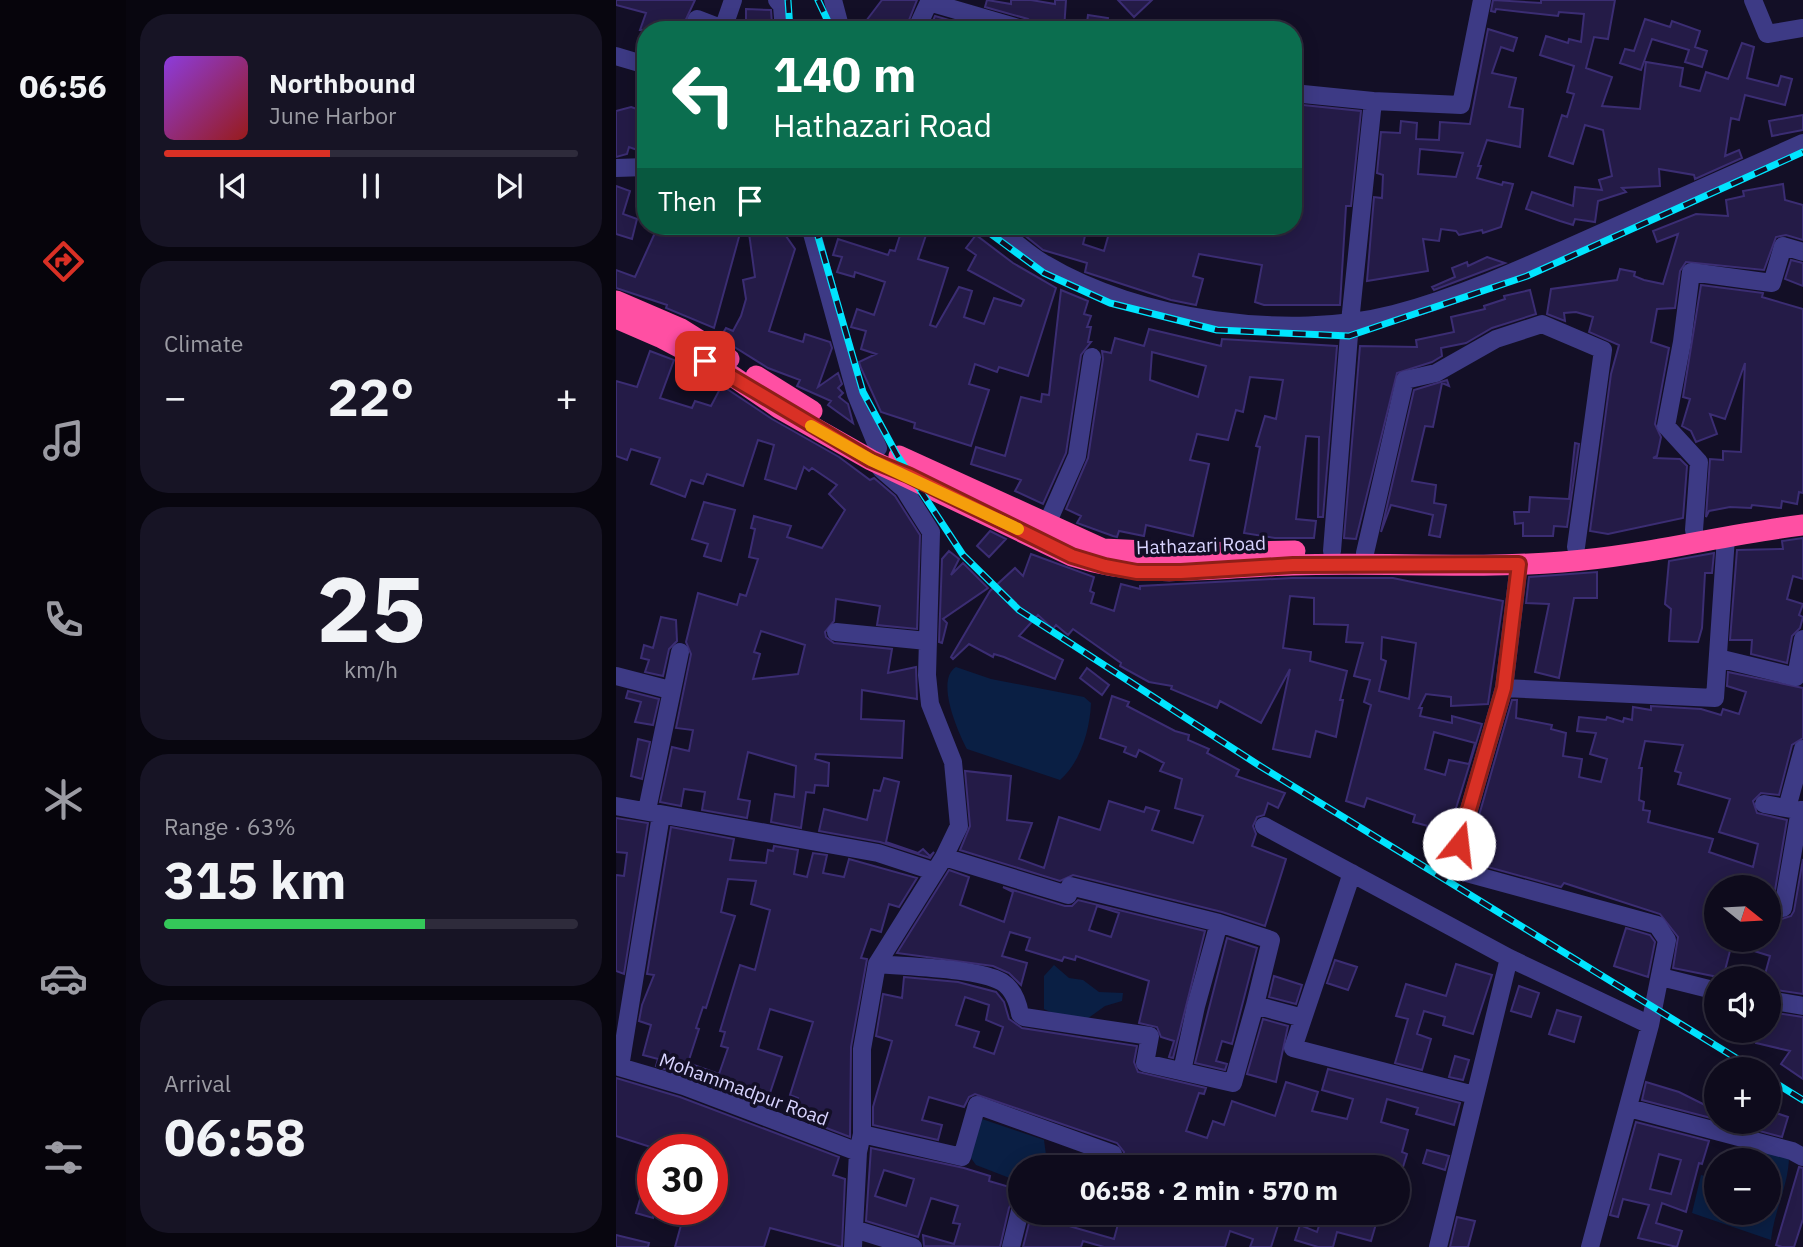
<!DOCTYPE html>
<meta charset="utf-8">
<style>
:root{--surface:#0e0b1c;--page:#171425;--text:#f1f3f6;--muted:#9b9ba3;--line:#2e2b3b;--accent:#d93025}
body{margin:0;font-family:"IBM Plex Sans",sans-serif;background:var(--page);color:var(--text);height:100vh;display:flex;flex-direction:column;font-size:26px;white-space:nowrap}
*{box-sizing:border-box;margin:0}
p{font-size:23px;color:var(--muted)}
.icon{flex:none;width:38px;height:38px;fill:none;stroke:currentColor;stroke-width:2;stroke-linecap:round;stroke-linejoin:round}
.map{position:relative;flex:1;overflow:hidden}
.drawer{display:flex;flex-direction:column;gap:14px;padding:14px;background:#08060f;width:490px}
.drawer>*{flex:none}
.banner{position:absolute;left:21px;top:21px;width:665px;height:214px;border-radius:28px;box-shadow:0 4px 18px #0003,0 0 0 2px var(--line);background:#0b6e4f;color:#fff;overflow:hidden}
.needle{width:46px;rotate:108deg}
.tools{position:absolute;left:1088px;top:875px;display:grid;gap:14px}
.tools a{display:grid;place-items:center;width:77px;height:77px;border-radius:50%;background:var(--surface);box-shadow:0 4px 18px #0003,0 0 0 2px var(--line);font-size:35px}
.speed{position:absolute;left:21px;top:1134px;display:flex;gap:14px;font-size:35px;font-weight:700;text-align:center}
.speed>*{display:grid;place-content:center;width:91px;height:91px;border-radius:50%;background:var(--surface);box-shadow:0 4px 18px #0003,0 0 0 2px var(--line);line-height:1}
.speed .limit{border:10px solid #d22;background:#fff;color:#111}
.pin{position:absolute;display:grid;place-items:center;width:60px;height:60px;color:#fff;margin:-30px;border-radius:14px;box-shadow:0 4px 10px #0006}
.me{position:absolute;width:77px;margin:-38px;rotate:16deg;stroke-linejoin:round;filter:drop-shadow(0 0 5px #0008)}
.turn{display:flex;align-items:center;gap:24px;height:147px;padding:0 21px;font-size:32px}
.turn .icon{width:91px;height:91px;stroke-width:2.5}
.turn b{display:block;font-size:49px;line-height:60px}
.then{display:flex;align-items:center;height:66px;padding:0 21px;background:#0003;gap:14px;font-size:26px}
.big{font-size:52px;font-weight:700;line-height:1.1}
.drawer .tile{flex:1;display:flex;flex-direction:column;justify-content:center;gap:10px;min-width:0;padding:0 24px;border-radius:28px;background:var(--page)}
.drawer .dial{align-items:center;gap:0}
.dial b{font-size:91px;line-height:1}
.song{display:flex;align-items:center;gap:21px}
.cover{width:84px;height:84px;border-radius:10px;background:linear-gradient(135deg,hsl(270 70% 55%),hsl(0 70% 35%))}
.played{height:7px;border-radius:4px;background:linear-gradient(90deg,var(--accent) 40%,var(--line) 40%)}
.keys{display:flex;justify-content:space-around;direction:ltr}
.heat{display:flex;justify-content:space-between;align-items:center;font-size:38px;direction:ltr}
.charge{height:10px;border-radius:5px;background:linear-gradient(90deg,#34c759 63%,var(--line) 0)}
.trip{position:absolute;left:392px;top:1155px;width:402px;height:70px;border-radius:35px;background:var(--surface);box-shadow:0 4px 18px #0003,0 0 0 2px var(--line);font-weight:700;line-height:70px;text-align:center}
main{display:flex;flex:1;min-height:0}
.tabs{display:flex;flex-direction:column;width:126px;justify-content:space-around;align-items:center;background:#06040b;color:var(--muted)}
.tabs .icon{width:49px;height:49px}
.tabs .active{color:var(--accent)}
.tabs b{font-size:32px;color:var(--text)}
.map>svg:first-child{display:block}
</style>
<main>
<nav class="tabs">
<b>06:56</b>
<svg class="icon active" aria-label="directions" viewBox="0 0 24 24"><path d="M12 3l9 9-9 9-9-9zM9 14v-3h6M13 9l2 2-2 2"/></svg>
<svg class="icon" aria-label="music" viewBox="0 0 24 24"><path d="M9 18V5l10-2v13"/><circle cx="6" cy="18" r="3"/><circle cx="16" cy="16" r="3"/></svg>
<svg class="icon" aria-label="phone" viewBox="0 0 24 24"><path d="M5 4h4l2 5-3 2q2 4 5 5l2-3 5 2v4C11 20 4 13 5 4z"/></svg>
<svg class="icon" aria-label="climate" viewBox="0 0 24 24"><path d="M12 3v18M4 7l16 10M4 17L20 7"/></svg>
<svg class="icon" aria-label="car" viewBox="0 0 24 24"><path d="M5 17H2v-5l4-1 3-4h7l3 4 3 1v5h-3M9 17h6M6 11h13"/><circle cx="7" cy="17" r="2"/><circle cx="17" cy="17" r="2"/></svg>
<svg class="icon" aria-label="filters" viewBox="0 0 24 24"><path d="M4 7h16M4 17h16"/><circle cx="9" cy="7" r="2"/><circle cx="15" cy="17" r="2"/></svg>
</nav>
<section class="drawer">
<div class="tile">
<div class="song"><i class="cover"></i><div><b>Northbound</b><p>June Harbor</p></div></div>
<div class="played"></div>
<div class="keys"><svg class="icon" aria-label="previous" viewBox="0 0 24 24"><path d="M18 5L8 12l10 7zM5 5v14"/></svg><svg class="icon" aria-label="pause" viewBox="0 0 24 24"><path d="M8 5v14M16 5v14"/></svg><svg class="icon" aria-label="next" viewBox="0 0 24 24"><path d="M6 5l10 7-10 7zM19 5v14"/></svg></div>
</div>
<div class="tile"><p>Climate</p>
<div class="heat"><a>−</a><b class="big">22°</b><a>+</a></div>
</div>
<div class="tile dial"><b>25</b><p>km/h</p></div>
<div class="tile"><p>Range · 63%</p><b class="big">315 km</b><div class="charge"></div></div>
<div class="tile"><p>Arrival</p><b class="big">06:58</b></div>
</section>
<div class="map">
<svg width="1187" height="1247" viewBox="0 0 1187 1247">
<rect width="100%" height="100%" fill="#130f26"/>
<path fill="#0a1f44" d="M340 667 375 679 468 697 475 703C474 730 464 763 444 780L351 749C342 732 319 680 340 667Z
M438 965 453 978 467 980 483 992 507 993 506 1001 489 1006 471 1019 443 1016 428 1009V976Z
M366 1119 428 1140 430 1155 419 1159 418 1167H404V1182L360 1165 352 1154 358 1147 357 1129Z
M1136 1142 1173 1153C1174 1183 1158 1210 1155 1240L1076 1213 1085 1175 1101 1179V1213H1153V1160H1119L1125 1149Z"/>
<path fill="#241b47" stroke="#3b2d73" stroke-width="2" fill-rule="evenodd" d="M0 0H79L65 30H24L30 13 0 5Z
M266 0H301L289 30H261L250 21Z
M371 0 395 4V0H415L439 4V0H450L448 30 421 28 412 19 369 7Z
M502 0H536L518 17Z
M877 0 925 3V0H999L992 39 978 37 970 68 996 77 986 106 1024 109 1030 62 1067 68 1064 86 1084 91 1090 72 1112 79 1126 43 1138 47 1131 78 1162 86 1165 76 1176 79 1169 105 1129 95 1123 120 1115 118 1109 156 1123 150 1126 158 1079 179 1078 175 1043 169 1044 186 1006 188 1010 192 982 201 979 222 959 219 957 225 944 221 910 209 916 192 957 206 959 187 986 190 983 180 996 176 987 130 969 125 957 164 933 156 946 115 951 117 958 94 951 92 958 66 924 55 930 36 952 43 953 39 965 42 968 14 943 12 942 16 880 9 879 12 875 11Z
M130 9 155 10 156 24 130 23Z
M472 15 492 18 490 30H470Z
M319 16 368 30H313Z
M1029 19 1054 27 1056 21 1084 31 1079 47 1091 51 1086 67 1069 62 1073 50 1036 39 1025 70 1004 63 1009 49 1018 51Z
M872 29 901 38 897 51 885 47 876 73 900 78 893 107 907 109 904 147 871 140 862 166H865L861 178 886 185 887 182 897 184 885 227 867 233 866 230 843 235 840 231 825 229 823 241 807 239 812 271 751 281 758 197 766 198 767 175 761 173 765 132 784 133 785 121 801 123 800 139 823 140 824 122 854 124ZM804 149 847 153 840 177 802 174Z
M677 104 745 111 735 206H730L724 305H648L639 302 646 265 583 254 577 276 587 279 580 305 555 300 469 272 471 263 427 250 397 226H457L455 232 469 236 467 244 488 251 495 226 504 229V226H677Z
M15 107 30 112V153L13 147 11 154 0 157V111Z
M1187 115V130L1156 136 1153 121Z
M1167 184 1169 200 1187 205V240L1170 235 1160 237 1148 270 1070 262 1064 271 1059 308 1041 309 1035 342 1053 348 1039 424 1045 437 1041 456 1037 458 1064 459 1071 466 1067 518 992 534 974 531 995 374 1003 345 973 332 977 317 960 312 948 313 949 321 931 314 935 289 1001 280 1004 269 1019 272 1018 276 1028 280 1047 284 1062 234 1041 242 1037 231 1080 214 1112 216 1110 200 1128 196 1127 191Z
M0 186 14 191 7 214 21 219 16 239 0 234Z
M42 226H126L98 328 50 308 51 305 0 288V270L19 277Z
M132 226H163L179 249 153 331 187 342 189 334 214 342 216 348 202 387 222 373 226 384 222 388 227 393 223 397 232 404 237 423 212 405 215 401 181 386 184 380 152 368 104 338 110 328 117 331 125 316 130 299 127 280 139 277Z
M286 229 310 235 302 259 332 268 314 325 320 327 343 287 356 291 348 317 368 324 378 298 405 306 408 300 352 270 360 255 350 248 360 235 397 263 440 288 412 376 383 367 381 372 359 364 353 384 373 390 355 446 298 428 299 423 265 412 245 368 243 362 260 354 245 349 250 331 235 327 241 309 258 315 269 282 239 272 238 277 221 272 226 257 217 255 222 239 272 255 274 250 279 251Z
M871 257 889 263 818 290 816 287 839 277 836 268 851 262 852 266Z
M1175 260 1187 263V286L1169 279Z
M1085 285 1147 293 1146 297 1187 309V493L1183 492 1181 504 1166 501 1165 508 1136 505 1135 508 1114 507 1093 511 1090 517 1094 459 1107 460V451L1125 452 1129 363 1109 419 1094 414 1101 434 1080 442 1075 431 1066 426 1074 399 1067 397Z
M445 290 472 301 468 314 475 316 471 327H475L472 342H475L465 355 450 453 427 504 399 491 405 480 355 464 360 447 389 456 405 397 425 402 426 394 433 395Z
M914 290 920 314 876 328 850 343 825 348 826 356 816 362 781 373 740 539 728 538 744 346 801 347 800 340 838 332 835 317 869 309 868 306 889 299 888 296Z
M533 329 605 346 606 339 721 346 707 517H702L703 437 690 436 680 519 700 521 698 538H659L628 533 644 447 640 446 649 416 660 419 667 380 634 377 627 412 620 410 612 440 581 434 574 460 593 464 577 536 530 525 528 536 503 531 501 537 497 536 461 523 465 516 450 509 472 458 487 359 486 351 495 353 499 338 528 346ZM536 352 590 366 582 397 534 380Z
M34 351 58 360 44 398 76 408 79 401 95 406 105 387H108L156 419 223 457 254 480 258 478 279 496 304 535 301 629 261 625 264 606 220 599 218 621 209 632 210 637 218 643 276 649 272 673 300 667 301 699 246 690 245 719 288 721 286 758 200 754 199 759 213 763 212 786 199 785 198 793 190 792 185 828 155 822 159 794 178 797 180 766 132 752 122 799 134 801 131 818 86 810 89 792 68 789 65 806 44 802 56 747 73 751 77 730 60 728 75 654 70 642 82 593 121 605 124 594 130 596 142 559 133 557 139 529 135 528 138 516 175 526 171 537 206 548 229 510 213 494 221 485 196 468 193 471 188 467 180 489 149 479 158 445 142 440 127 486 91 474 87 484 75 480 69 497 35 484 44 458 15 449 11 460 0 456V381L21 387ZM145 631 189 645 182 674 137 679 144 654 138 652Z
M831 380 833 386 826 383 817 427 809 426 796 481 820 485 818 503 830 505 824 537 813 535 817 515 775 505 765 532 798 390Z
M959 443 963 444 951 527 938 526 937 536H907V523L899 524 898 512H913L914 497 953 499Z
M88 502 119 510 105 561 88 556 92 544 76 539Z
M374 531 390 539 373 557 361 546Z
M1187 538V579L1177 576 1171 599 1187 604 1183 615 1187 617 1184 628 1176 636 1171 663 1135 654 1136 640H1114L1121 550 1167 549 1166 541Z
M333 551 343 559 335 575 347 563 372 588 327 619 331 623 326 643 323 642 326 559Z
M1098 553 1096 573H1089L1086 628 1082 642 1053 641 1055 609 1049 604 1053 561Z
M415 554 478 577 474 591 478 593 475 603 498 611 505 584 524 589V586L676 578H777L887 601 872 704 835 706V697L810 694 803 708H806L804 716 836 723V716L866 724 829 844 809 837 812 826 797 822 799 815 751 798 748 807 730 801 755 705 748 702 754 680 738 676 747 643 730 642 732 625 698 624V598L674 596 667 648 695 652 694 661 731 671 724 700H727L720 737 700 731 694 757 657 749 674 669 645 723 604 701 601 708 555 689 556 686 533 682 504 666 505 663 457 629 452 635 440 625 437 629 422 615 403 636 447 660 439 679 388 657 378 654 377 657 353 644 337 659 335 657 374 591 399 568 407 576ZM766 637 800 643 793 699 763 691 770 661 765 659ZM818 732 859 743 853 764 833 760 829 775 809 769Z
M981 572V598H958L943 678 919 672 933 604 910 603 913 577Z
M45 617 60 620 61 641 53 649 47 676 29 672 33 660 25 658 28 645 37 648Z
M471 668 493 685 486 695 464 678Z
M1112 672 1187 688V738L1176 745 1163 795 1145 793 1137 801 1141 813 1171 820 1157 902 1153 901V887H1101V943L1115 947 1107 978 1057 968 1062 937 1044 914 948 883 945 887 850 861 896 700H901L900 718 936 725 935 729 950 733 947 756 966 759 963 777 985 782 991 759 974 754 980 733 961 731 963 717 990 720 991 717 1007 722 1008 718 1016 720 1017 707 1035 710V706L1085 709 1105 715 1107 709 1123 714 1130 692 1111 686ZM1029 741 1067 745 1059 771 1065 773 1062 784 1114 799 1103 832 1142 844 1137 867 1093 852 1097 839 1032 822 1034 811 1027 810 1028 802 1023 800 1026 768H1023Z
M12 691 43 699 37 725 19 722 25 702 10 698Z
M496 696 513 702 511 706 559 731 573 735 572 740 593 749 591 753 623 770 620 776 669 793 662 808 652 803 648 815 641 817 637 826 640 834 636 846 670 859 649 926 606 912 457 875 444 881 344 850 354 826 349 771 395 776 391 820 416 823 403 859 428 868 443 817 484 830 493 801 528 812 530 807 543 811 536 830 577 843 587 816 559 808 566 779 544 771 548 763 523 750 520 757 508 752 510 747 484 738Z
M22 739 34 742 26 779 15 776Z
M268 778 283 782 270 842 302 853 307 849 314 856 318 852 314 858 264 842 203 831 208 809 251 820 258 790 264 791Z
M0 818 32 823 8 974 0 971V875L8 876 11 853 0 852Z
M55 827 118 839 114 860 150 863 152 850 157 851 158 846 182 850 178 874 191 877 197 853 211 855 207 873 228 877 233 859 301 878 283 907 273 904 265 932 255 929 245 958 251 959 235 1047 234 1137 176 1115 182 1098 174 1095 197 1022 154 1009 142 1049 166 1057 150 1105 40 1066 42 1059 27 1055 35 1025 23 1021 26 1005 38 975 31 974ZM112 879 140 881 135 904 154 910 139 970 124 965 104 1031 109 1032 105 1046 112 1048 103 1074 72 1063 83 1029 80 1028 87 1007 90 1008 119 916 105 912Z
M1187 859V994L1153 989V978H1148L1154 956 1109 942 1110 940H1153L1156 909 1159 916 1166 919 1175 916 1178 911Z
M333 870 353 877 344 905 388 922 397 892 387 887 449 906H456L462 900 589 931 557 1058 553 1057 558 1041 545 1037 541 1027 523 1023 533 981 460 956 459 960 448 957 446 961 410 950 414 938 394 932 386 956 411 963 405 985 393 973 377 966 281 953ZM481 906 503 913 495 937 473 930Z
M1010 928 1034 935 1039 942 1032 977 998 966Z
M611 938 641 948 616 1044 606 1041 600 1061 611 1064 609 1070 579 1063Z
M719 960 741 967 732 990 711 983Z
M840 964 876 975 857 1034 827 1025 829 1017 808 1011 801 1034 815 1039 806 1070 779 1063 792 1019 780 1016 790 984 830 996Z
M658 976 686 985 680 1004 653 997Z
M288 977 342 982 380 992 388 1002 393 1019 406 1028 521 1046 518 1062 522 1072 590 1088 588 1094 583 1093 570 1131 591 1138 597 1121 608 1125 616 1101 659 1116 670 1082 702 1092 696 1111 731 1119 737 1099 706 1090 712 1069 844 1103 838 1125 800 1114 802 1108 771 1099 765 1122 792 1130 786 1152 791 1154 787 1167 775 1164 774 1167H505L508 1152 501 1143 359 1094 353 1097 348 1107 313 1097 306 1120 326 1125 322 1140 257 1125V1107L276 1041 260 1036 267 994 286 998ZM349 997 373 1005 370 1020 387 1027 378 1054 358 1047 363 1032 340 1025Z
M903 986 923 993 915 1017 895 1011Z
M941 1010 965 1017 958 1042 933 1034Z
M1153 1012 1187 1017V1079L1165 1064 1174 1051 1140 1043 1143 1031H1153Z
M647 1019 672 1026 660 1082 631 1074Z
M839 1056 853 1060 847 1080 833 1077Z
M0 1078 64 1097 223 1157 217 1175 229 1179 226 1247 154 1228 148 1247H59L67 1218 47 1212 48 1209H96V1185L101 1169 96 1167V1150H44L0 1136Z
M1030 1082 1063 1092 1099 1110 1095 1118 1026 1100Z
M1154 1111 1172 1117 1166 1137 1121 1125 1122 1122H1153Z
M1020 1122 1093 1141 1086 1164 1083 1163 1070 1212 1046 1203 1040 1223 1066 1231 1061 1247 1022 1238 1033 1205 1007 1199 1002 1217 994 1215ZM1043 1154 1065 1160 1055 1194 1034 1189Z
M255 1148 348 1168 374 1176 373 1181 404 1190V1200L396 1203 393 1208 384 1247 308 1246 307 1235 338 1244 344 1224 337 1223 342 1206 315 1198 302 1237 250 1221ZM268 1170 298 1179 290 1206 259 1196Z
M811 1150 833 1156 829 1170 807 1163Z
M1183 1167 1187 1168V1219L1178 1247H1166L1160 1245Z
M25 1196 37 1199V1218L20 1213Z
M505 1213H666L655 1247H634L637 1239 614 1231 609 1247H488L467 1241 465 1247H407L415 1215 498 1239Z
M707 1213 739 1216 746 1213 762 1217 755 1241 721 1232 717 1247H702L679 1240 684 1225 701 1232Z
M841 1217 859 1221 852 1247H834Z
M0 1235 33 1243 32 1247H0Z"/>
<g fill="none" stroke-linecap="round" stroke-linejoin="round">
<path stroke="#3d3a85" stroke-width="18" d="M161 0 166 6 168 30
M217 0 225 30
M1137 0 1151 34 1187 28
M313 2 409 30
M76 30 81 19 107 29 117 0
M300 30 314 0
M0 56 30 65
M677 93 757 101
M0 168 30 167
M194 226 240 394 262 448
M379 226C395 238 411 254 429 264 522 320 673 341 778 314 842 297 905 269 965 242 1039 209 1113 176 1187 143
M431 524 461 456 476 357
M1078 530 1083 462 1050 426 1066 342 1075 272 1156 283 1167 246 1187 252
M716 551 734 322 757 101 845 105 866 0
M749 553 789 380 820 373 880 339 926 324 987 350 960 547
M903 564 888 688 836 869 1041 925 1051 940 1034 1025 974 1247
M220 632 311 641
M1102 658 1180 677 1187 639
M0 676 54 690
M888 688 1099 698 1110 537
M1148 804 1181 810
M0 806 262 853 317 871
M1171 808 1187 749
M31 810 64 652
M648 826 893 958 1034 1025
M328 857 452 895 454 886 603 923 580 1006 566 1071
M736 873 677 1048 858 1095
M1167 908 1184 810H1187
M603 923 655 940 639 1005
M261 964C292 967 361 968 386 982 397 989 402 1003 404 1014L408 1017 534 1036 529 1063 617 1083 639 1005 687 1018
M1045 977 1101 991
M1153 1000 1187 1006
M0 1066 68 1086 242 1152
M4 1067 45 815
M1013 1108 1176 1151 1187 1157
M246 1134 346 1157 361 1105 497 1154 493 1167
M238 1229 297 1247
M237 1247 242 1152 246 1134V1049L261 964 328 857 343 826 337 762 314 704 311 675 315 532 288 489 265 469
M395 1247 404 1211
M822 1247 893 958"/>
<path stroke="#ff4fa3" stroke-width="21" d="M0 301 65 329 113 359
M0 318 44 337 112 373 163 408 255 460 456 556C534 581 597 567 676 565 766 562 857 569 946 562 1028 556 1106 535 1187 525
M140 376 196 411
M283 456 487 549 572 553 679 551"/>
<g stroke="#00e5ff" stroke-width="7">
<path id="rail" d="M172 0 174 30
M202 0 216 30
M199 226 247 392 281 455 347 555 403 610 644 766 1138 1069
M364 226 428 273 494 303 601 330 733 336 911 276 1187 152
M1153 1079 1187 1100"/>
</g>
<use href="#rail" stroke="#130f26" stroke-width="4.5" stroke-dasharray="13" stroke-linecap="butt"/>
</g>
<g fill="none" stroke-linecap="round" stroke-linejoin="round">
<g stroke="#8d1f18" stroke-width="18">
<path id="route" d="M89 361 255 460 292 475 456 556 489 566 521 572H565L677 565 903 564 888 688 843 844"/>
</g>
<use href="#route" stroke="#d93025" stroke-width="12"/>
<path stroke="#f59e0b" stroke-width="12" d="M195 426 255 460 402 529"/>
</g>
<g text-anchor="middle" stroke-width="7" stroke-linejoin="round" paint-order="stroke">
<g font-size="19" fill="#d9d4ff" stroke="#130f26">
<text transform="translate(585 545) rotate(-2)" y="7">Hathazari Road</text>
<text transform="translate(128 1089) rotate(20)" y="7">Mohammadpur Road</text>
</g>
</g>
</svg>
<div class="tools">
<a><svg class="needle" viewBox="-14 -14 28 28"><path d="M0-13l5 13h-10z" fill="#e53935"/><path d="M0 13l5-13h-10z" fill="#9b9ba3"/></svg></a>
<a><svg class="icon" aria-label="sound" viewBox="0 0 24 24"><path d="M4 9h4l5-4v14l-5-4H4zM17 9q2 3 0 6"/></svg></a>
<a>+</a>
<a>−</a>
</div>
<div class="speed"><div class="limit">30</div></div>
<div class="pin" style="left:89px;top:361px;background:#d93025"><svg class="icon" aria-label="arrive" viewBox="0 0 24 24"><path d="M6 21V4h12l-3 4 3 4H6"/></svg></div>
<svg class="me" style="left:843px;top:844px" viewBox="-20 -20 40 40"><circle r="19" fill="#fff"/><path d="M0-13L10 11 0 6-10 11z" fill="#d93025"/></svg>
<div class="trip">06:58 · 2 min · 570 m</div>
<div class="banner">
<div class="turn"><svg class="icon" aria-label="left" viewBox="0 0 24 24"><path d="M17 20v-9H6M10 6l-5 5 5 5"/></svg><div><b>140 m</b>Hathazari Road</div></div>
<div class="then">Then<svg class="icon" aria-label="arrive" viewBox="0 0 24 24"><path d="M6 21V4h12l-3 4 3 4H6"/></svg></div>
</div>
</div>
</main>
